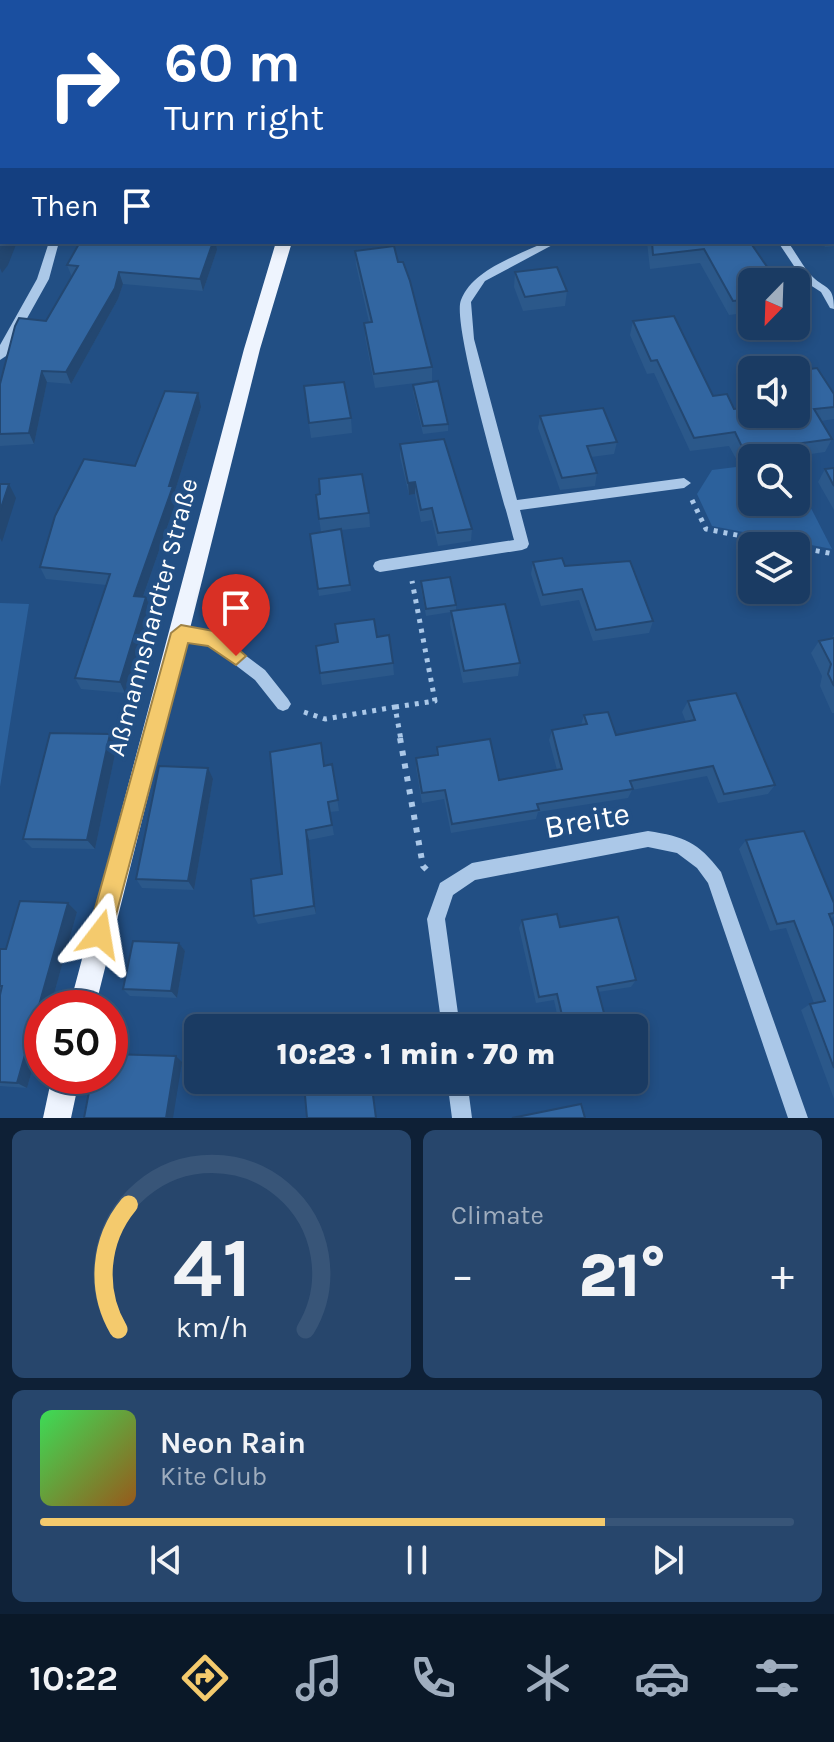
<!DOCTYPE html>
<meta charset="utf-8">
<style>
:root{--surface:#1a3b63;--page:#27466c;--text:#f1f3f6;--muted:#9fadbe;--line:#385578;--accent:#f4ca6d}
body{margin:0;font-family:Karla,sans-serif;background:var(--page);color:var(--text);height:100vh;display:flex;flex-direction:column;font-size:30px;white-space:nowrap}
*{box-sizing:border-box;margin:0}
p{font-size:26px;color:var(--muted)}
.icon{flex:none;width:44px;height:44px;fill:none;stroke:currentColor;stroke-width:2;stroke-linecap:round;stroke-linejoin:round}
.map{position:relative;height:1118px;overflow:hidden}
.details{display:flex;flex-direction:column;gap:12px;padding:12px;background:#0e2036;flex:1}
.details>*{flex:none}
.hud{position:absolute;left:0px;top:0px;width:834px;height:244px;box-shadow:0 4px 12px #0003,0 0 0 2px var(--line);background:#1a4fa0;color:#fff;overflow:hidden}
.needle{width:52px;rotate:203deg}
.buttons{position:absolute;left:738px;top:268px;display:grid;gap:16px}
.buttons a{display:grid;place-items:center;width:72px;height:72px;border-radius:12px;background:var(--surface);box-shadow:0 4px 12px #0003,0 0 0 2px var(--line);font-size:40px}
.speed{position:absolute;left:24px;top:990px;display:flex;gap:16px;font-size:40px;font-weight:700;text-align:center}
.speed>*{display:grid;place-content:center;width:104px;height:104px;border-radius:50%;background:var(--surface);box-shadow:0 4px 12px #0003,0 0 0 2px var(--line);line-height:1}
.speed .limit{border:12px solid #d22;background:#fff;color:#111}
.pin{position:absolute;display:grid;place-items:center;width:68px;height:68px;color:#fff;margin:-82px -34px;border-radius:50% 50% 50% 0;rotate:-45deg;box-shadow:0 0 8px #0007}
.pin .icon{rotate:45deg}
.me{position:absolute;width:88px;margin:-44px;rotate:14deg;stroke-linejoin:round;filter:drop-shadow(0 0 6px #0008)}
.turn{display:flex;align-items:center;gap:28px;height:168px;padding:0 32px;font-size:36px}
.turn .icon{width:104px;height:104px;stroke-width:2.5}
.turn b{display:block;font-size:56px;line-height:68px}
.then{display:flex;align-items:center;height:76px;padding:0 32px;background:#0003;gap:16px;font-size:30px}
.big{font-size:60px;font-weight:800;line-height:1.1}
.details .tile{flex:1;display:flex;flex-direction:column;justify-content:center;gap:12px;min-width:0;padding:0 28px;border-radius:12px;background:var(--page)}
.details .dial{align-items:center;gap:0}
.dial svg{height:208px;overflow:visible;fill:none;stroke:var(--line);stroke-width:7;stroke-linecap:round;text-anchor:middle}
.dial text{fill:var(--text);stroke:none}
.song{display:flex;align-items:center;gap:24px}
.cover{width:96px;height:96px;border-radius:12px;background:linear-gradient(135deg,hsl(130 70% 55%),hsl(30 70% 35%))}
.played{height:8px;border-radius:4px;background:linear-gradient(90deg,var(--accent) 75%,var(--line) 75%)}
.keys{display:flex;justify-content:space-around;direction:ltr}
.heat{display:flex;justify-content:space-between;align-items:center;font-size:44px;direction:ltr}
.details .tiles{flex:1;display:grid;gap:12px;grid-template-columns:1fr 1fr}
.tile:last-child{grid-column:span 2}
.trip{position:absolute;left:184px;top:1014px;width:464px;height:80px;border-radius:12px;background:var(--surface);box-shadow:0 4px 12px #0003,0 0 0 2px var(--line);font-weight:800;line-height:80px;text-align:center}
.dock{display:flex;height:128px;justify-content:space-around;align-items:center;background:#0a1828;color:var(--muted)}
.dock .icon{width:56px;height:56px}
.dock .selected{color:var(--accent)}
.dock b{font-size:36px;color:var(--text)}
.map>svg:first-child{display:block}
</style>
<div class="map">
<svg width="834" height="1118" viewBox="0 0 834 1118">
<rect width="100%" height="100%" fill="#224f84"/>
<path fill="#2c619c" d="M752 465V502H796V479L832 549 712 526 697 494 712 470Z
M0 603 29 604 0 787Z"/>
<g fill="none" stroke-linecap="round" stroke-linejoin="round">
<path stroke="#abc8e8" stroke-width="5" stroke-dasharray="4 6" stroke-linecap="butt" d="M692 500 706 529 792 546
M796 547 834 554
M395 707 435 701 412 581
M304 712 325 719 395 707 401 740"/>
<path stroke="#abc8e8" stroke-width="6" stroke-dasharray="5 8" stroke-linecap="butt" d="M400 738 423 866 431 874"/>
<path fill="#abc8e8" fill-rule="evenodd" d="M636 0H644L645 2H637Z
M799 0H808L809 2H800Z
M832 31 834 32V39L832 38Z
M832 83H834V89H832Z
M0 122H2V128H0Z
M832 169H834V175H832Z
M49 242H59L49 279 6 356 0 360V345L37 279Z
M545 242H558L485 281 471 302 474 339 517 500 684 478 691 483 684 488 520 510 529 544 527 548 522 550 380 572 375 570 373 566 375 562 380 560 514 540C505 504 451 323 461 300 473 269 517 256 545 242Z
M778 242H788C796 253 802 265 810 274 824 290 834 283 834 309L830 308 821 292 804 281Z
M181 627 217 634 265 670 288 699 291 704 288 709 283 711 278 709 255 680 208 644 176 637 174 633 176 629Z
M648 831C685 837 697 841 721 872L808 1118H788L708 883 697 868 677 853 648 847 475 880 453 895 445 919 460 1028H442L427 919 440 883 472 863Z
M447 1080H467L472 1118H452Z"/>
<path fill="#eef4fe" fill-rule="evenodd" d="M362 0H374V2H362Z
M276 242H292L260 349 95 1008H69L244 349Z
M52 1076H80L71 1118H43Z"/>
</g>
<path fill="#2b588a" d="M0 0H74V2H2V17H0Z
M229 0H259V2H230Z
M392 0H603V2H392Z
M827 0H834V8L832 6V2H828Z
M0 125 2 126V170L0 171Z
M832 172 834 175V246L825 247 822 242H832Z
M80 242H216L217 250 203 291 123 284 118 299 71 384 47 382 34 444 0 446V384L46 321 72 277 67 265Z
M647 242H750L772 274 769 282H752V312L729 315 700 263 650 269Z
M355 251 432 367V381L375 388 365 337 364 323 369 322 356 265Z
M515 272 567 291 565 306 523 311 514 287Z
M633 321 713 396 734 409 752 414 834 394V419L821 421 832 439 825 452 783 458H752V462L739 464 729 446 690 451 654 373 647 374 630 335Z
M413 385 448 424V431L423 434 413 392Z
M304 386 351 418 352 433 311 438Z
M201 407 175 491 177 499 143 597H146L151 609 125 693 81 689 75 678 106 585 46 579 40 567 135 466Z
M540 416 617 442 614 454 591 457 597 473 595 486 560 490 538 428Z
M400 444 472 529 471 541 438 546 432 520 421 522 415 494 409 495 400 457Z
M834 468V510L818 482 825 469Z
M316 495 369 513 370 527 341 530 351 591 319 596 318 589 321 532Z
M533 562 565 566 653 621 649 633 593 641 579 600 541 606 531 574Z
M421 581 456 605V610L520 663 518 676 463 683 450 624 451 612 426 616 421 588Z
M834 634V713H832L820 686 822 676 811 653 819 641 831 639Z
M377 637 393 663 394 675 322 685 320 673Z
M688 701 775 785 768 794 718 803 707 776 632 790 628 798 538 812 536 819 451 833 444 799 422 803 416 768V758L436 755 437 747 499 780 557 770 549 740 552 730 581 725 584 715 616 735 686 722 682 712Z
M110 734 117 745 95 849 32 848 23 839Z
M332 764 339 811 330 812 334 835 309 840 316 914 258 924 254 916 282 874 325 766Z
M213 779 194 890 142 888 136 879Z
M746 840 834 903V916L831 919 834 927V1099L801 1010 810 1004 814 1003 786 928 770 931 739 849Z
M68 903 77 912 50 1008H42V1035L27 1088 0 1086V949H6Z
M522 920 636 980 631 987 598 992 608 1028H560L554 1000 536 1003 519 928Z
M179 943 185 951 177 998 130 996 123 989Z"/>
<path fill="#234771" d="M4 242H17L8 265 2 273 0 268V250Z
M213 242H216L217 250 203 291 200 279Z
M119 272 123 284 118 299 71 384 66 372Z
M42 371 47 382 34 444 29 433Z
M198 393 201 407 175 491 177 499 139 608 134 596Z
M415 482V494L409 495 408 483Z
M9 484 16 498 2 542 0 538V511Z
M146 597 151 609 125 693 120 682Z
M110 734 117 745 95 849 87 840Z
M208 768 213 779 194 890 188 881Z
M306 830 309 840 316 914 314 906Z
M68 903 77 912 50 1008H42V1035L27 1088 17 1083Z
M179 943 185 951 177 998 171 991Z
M176 1056 182 1062 173 1118H166Z"/>
<path fill="#3266a1" stroke="#234771" stroke-width="2" d="M0 0H70L69 2H2V6L0 7Z
M78 0H165L164 2H76Z
M395 0H588L589 2H396Z
M691 0H794L795 2H692Z
M0 125 2 126V156H0Z
M832 172 834 175V233H832Z
M0 210H2V242H4L0 250Z
M80 242H213L200 279 119 272 115 288 66 372 42 371 29 433 0 434V384L15 326 19 318 46 321 78 266 67 265Z
M652 242H750L772 274 752 276 756 282H752V299L733 301 704 249 653 255Z
M394 246 398 262H403L410 281 432 367 374 374 364 323 372 322 355 251Z
M557 267 567 291 525 297 515 272Z
M674 316 713 396 727 394 734 409 752 407V414H796V371L817 368 834 394V407L814 409 832 439 744 451 735 432 694 438 657 360 651 361 633 321Z
M438 381 448 424 423 426 413 385Z
M344 382 351 418 309 423 304 386Z
M165 391 198 393 169 486H173L134 596 146 597 120 682 75 678 110 574 40 567 55 516 84 459 135 466Z
M603 408 617 442 587 446 597 473 562 478 540 416Z
M444 439 472 529 438 533 432 508 421 510 415 482 408 483 400 444Z
M834 468V486L825 469Z
M362 474 369 513 319 519 316 495 320 494 319 479Z
M0 484H9L0 511Z
M341 529 350 585 318 589 310 534Z
M562 558 565 566 630 561 653 621 596 630 582 589 543 595 533 562Z
M450 577 456 605 426 609 421 581Z
M505 604 520 663 464 671 451 611Z
M374 619 377 637 389 635 393 663 320 673 316 646 338 642 335 624Z
M834 638V686L828 674 831 664 819 641Z
M736 693 775 785 724 794 713 766 630 781 633 789 537 804 539 810 452 824 445 790 422 793 416 758 438 755 437 747 490 739 499 780 562 769 552 730 587 724 584 715 608 712 616 735 695 720 688 701Z
M50 733 110 734 87 840 23 839Z
M321 743 324 766 332 764 338 800 328 802 332 825 306 830 314 906 254 916 251 879 282 874 270 752Z
M159 766 208 768 188 881 136 879Z
M804 831 834 903V913L829 914 834 927V1068L810 1004 825 1001 794 921 777 924 746 840Z
M20 901 68 903 17 1083 0 1082V995L2 986H0V949H6Z
M557 914 560 927 618 917 636 980 597 987 608 1028H565L557 994 539 997 522 920Z
M133 941 179 943 171 991 123 989Z
M110 1054 176 1056 166 1118H84L92 1076H110Z
M322 1080H371L376 1118H307L304 1084Z
M581 1104 585 1118H512Z"/>
<path fill="#f4ca6d" stroke="#9f8347" stroke-width="2" d="M181 625 219 632 246 656 236 665 208 646 188 643 111 934 108 942 100 946 92 942 88 934 171 633Z"/>
<g text-anchor="middle" stroke-width="8" stroke-linejoin="round" paint-order="stroke">
<g font-size="26" fill="#fff" stroke="#224f84">
<text transform="translate(152 617) rotate(-75)" y="9">Aßmannshardter Straße</text>
</g>
<g font-size="32" fill="#fff" stroke="#224f84">
<text transform="translate(587 820) rotate(-10)" y="11">Breite</text>
</g>
</g>
</svg>
<div class="buttons">
<a><svg class="needle" viewBox="-14 -14 28 28"><path d="M0-13l5 13h-10z" fill="#e53935"/><path d="M0 13l5-13h-10z" fill="#9fadbe"/></svg></a>
<a><svg class="icon" aria-label="sound" viewBox="0 0 24 24"><path d="M4 9h4l5-4v14l-5-4H4zM17 9q2 3 0 6"/></svg></a>
<a><svg class="icon" aria-label="search" viewBox="0 0 24 24"><circle cx="10" cy="10" r="6"/><path d="M15 15l6 6"/></svg></a>
<a><svg class="icon" aria-label="layers" viewBox="0 0 24 24"><path d="M12 4l9 5-9 5-9-5zM3 14l9 5 9-5"/></svg></a>
</div>
<div class="speed"><div class="limit">50</div></div>
<div class="pin" style="left:236px;top:656px;background:#d93025"><svg class="icon" aria-label="arrive" viewBox="0 0 24 24"><path d="M6 21V4h12l-3 4 3 4H6"/></svg></div>
<svg class="me" style="left:100px;top:934px" viewBox="-20 -20 40 40"><path d="M0-17L14 15 0 8-14 15z" fill="#f4ca6d" stroke="#fff" stroke-width="4"/></svg>
<div class="trip">10:23 · 1 min · 70 m</div>
<div class="hud">
<div class="turn"><svg class="icon" aria-label="right" viewBox="0 0 24 24"><path d="M7 20v-9h11M14 6l5 5-5 5"/></svg><div><b>60 m</b>Turn right</div></div>
<div class="then">Then<svg class="icon" aria-label="arrive" viewBox="0 0 24 24"><path d="M6 21V4h12l-3 4 3 4H6"/></svg></div>
</div>
</div>
<section class="details">
<div class="tiles">
<div class="tile dial"><svg viewBox="0 0 100 80">
<path d="M14 69A42 42 0 1 1 86 69"/>
<path d="M14 69A42 42 0 0 1 18 21" stroke="#f4ca6d"/>
<text x="50" y="56" font-size="32" font-weight="700">41</text>
<text x="50" y="72" font-size="11">km/h</text>
</svg></div>
<div class="tile"><p>Climate</p>
<div class="heat"><a>−</a><b class="big">21°</b><a>+</a></div>
</div>
<div class="tile">
<div class="song"><i class="cover"></i><div><b>Neon Rain</b><p>Kite Club</p></div></div>
<div class="played"></div>
<div class="keys"><svg class="icon" aria-label="previous" viewBox="0 0 24 24"><path d="M18 5L8 12l10 7zM5 5v14"/></svg><svg class="icon" aria-label="pause" viewBox="0 0 24 24"><path d="M8 5v14M16 5v14"/></svg><svg class="icon" aria-label="next" viewBox="0 0 24 24"><path d="M6 5l10 7-10 7zM19 5v14"/></svg></div>
</div>
</div>
</section>
<nav class="dock">
<b>10:22</b>
<svg class="icon selected" aria-label="directions" viewBox="0 0 24 24"><path d="M12 3l9 9-9 9-9-9zM9 14v-3h6M13 9l2 2-2 2"/></svg>
<svg class="icon" aria-label="music" viewBox="0 0 24 24"><path d="M9 18V5l10-2v13"/><circle cx="6" cy="18" r="3"/><circle cx="16" cy="16" r="3"/></svg>
<svg class="icon" aria-label="phone" viewBox="0 0 24 24"><path d="M5 4h4l2 5-3 2q2 4 5 5l2-3 5 2v4C11 20 4 13 5 4z"/></svg>
<svg class="icon" aria-label="climate" viewBox="0 0 24 24"><path d="M12 3v18M4 7l16 10M4 17L20 7"/></svg>
<svg class="icon" aria-label="car" viewBox="0 0 24 24"><path d="M5 17H2v-5l4-1 3-4h7l3 4 3 1v5h-3M9 17h6M6 11h13"/><circle cx="7" cy="17" r="2"/><circle cx="17" cy="17" r="2"/></svg>
<svg class="icon" aria-label="filters" viewBox="0 0 24 24"><path d="M4 7h16M4 17h16"/><circle cx="9" cy="7" r="2"/><circle cx="15" cy="17" r="2"/></svg>
</nav>
